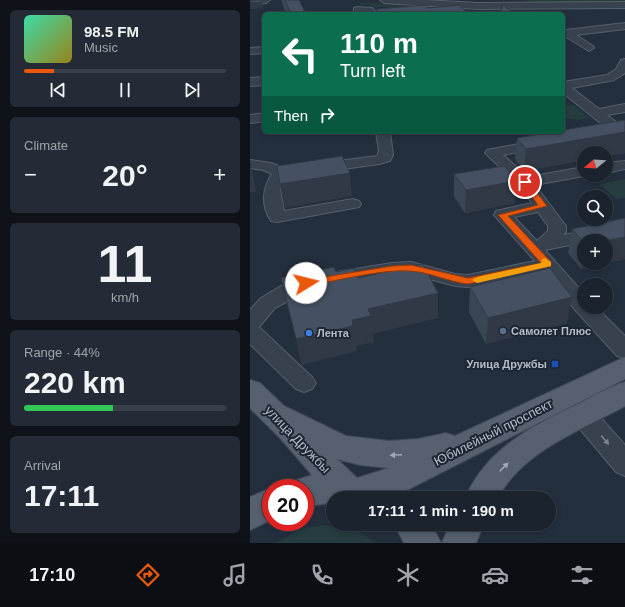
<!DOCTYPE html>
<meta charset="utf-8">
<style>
:root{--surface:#1b232e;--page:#242b36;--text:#f1f3f6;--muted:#a0a4aa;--line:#39404a;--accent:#ea580c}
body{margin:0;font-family:Arial,sans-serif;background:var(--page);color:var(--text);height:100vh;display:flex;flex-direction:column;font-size:15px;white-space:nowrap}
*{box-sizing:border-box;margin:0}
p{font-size:13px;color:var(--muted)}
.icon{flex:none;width:22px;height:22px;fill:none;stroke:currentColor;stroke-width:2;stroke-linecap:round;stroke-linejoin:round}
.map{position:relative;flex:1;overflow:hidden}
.drawer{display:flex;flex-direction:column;gap:10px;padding:10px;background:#0f1319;width:250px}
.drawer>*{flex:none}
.hud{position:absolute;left:12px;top:12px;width:303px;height:122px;border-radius:6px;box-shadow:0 2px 6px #0003,0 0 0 1px var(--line);background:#0b6e4f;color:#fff;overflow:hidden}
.needle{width:26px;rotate:252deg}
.controls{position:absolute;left:327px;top:146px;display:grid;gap:8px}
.controls a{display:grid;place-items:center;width:36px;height:36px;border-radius:50%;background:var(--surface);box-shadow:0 2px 6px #0003,0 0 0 1px var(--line);font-size:20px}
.speed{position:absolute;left:12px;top:479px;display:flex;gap:8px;font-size:20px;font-weight:700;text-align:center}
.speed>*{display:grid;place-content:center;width:52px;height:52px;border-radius:50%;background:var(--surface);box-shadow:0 2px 6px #0003,0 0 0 1px var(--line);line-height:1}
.speed .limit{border:6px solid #d22;background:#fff;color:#111}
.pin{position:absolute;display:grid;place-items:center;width:34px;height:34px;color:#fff;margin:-17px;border:2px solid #fff;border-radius:50%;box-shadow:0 1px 4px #0007}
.me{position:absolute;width:44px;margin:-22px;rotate:81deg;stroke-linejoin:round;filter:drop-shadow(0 0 3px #0008)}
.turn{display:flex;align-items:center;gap:14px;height:84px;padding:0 12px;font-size:18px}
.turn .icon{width:52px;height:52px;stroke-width:2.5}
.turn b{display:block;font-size:28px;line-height:34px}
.then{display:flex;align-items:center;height:38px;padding:0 12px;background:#0003;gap:8px;font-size:15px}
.big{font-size:30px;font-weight:700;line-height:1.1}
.drawer .card{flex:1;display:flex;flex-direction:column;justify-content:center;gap:6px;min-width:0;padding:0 14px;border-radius:6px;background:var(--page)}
.drawer .dial{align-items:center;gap:0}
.dial b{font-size:52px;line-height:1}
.song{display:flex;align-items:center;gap:12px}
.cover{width:48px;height:48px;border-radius:6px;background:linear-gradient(135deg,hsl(160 70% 55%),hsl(50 70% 35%))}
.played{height:4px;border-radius:2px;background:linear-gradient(90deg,var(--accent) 15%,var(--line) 15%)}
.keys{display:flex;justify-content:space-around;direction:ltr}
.heat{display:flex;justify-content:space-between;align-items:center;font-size:22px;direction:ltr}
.charge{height:6px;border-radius:3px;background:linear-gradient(90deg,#34c759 44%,var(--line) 0)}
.trip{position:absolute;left:76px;top:491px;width:230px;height:40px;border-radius:20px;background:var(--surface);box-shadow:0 2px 6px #0003,0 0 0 1px var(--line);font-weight:700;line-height:40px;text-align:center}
.dock{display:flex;height:64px;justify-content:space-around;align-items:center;background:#0b0e12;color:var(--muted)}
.dock .icon{width:28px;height:28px}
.dock .selected{color:var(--accent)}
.dock b{font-size:18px;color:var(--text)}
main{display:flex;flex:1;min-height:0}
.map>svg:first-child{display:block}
</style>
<main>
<section class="drawer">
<div class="card">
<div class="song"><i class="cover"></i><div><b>98.5 FM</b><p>Music</p></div></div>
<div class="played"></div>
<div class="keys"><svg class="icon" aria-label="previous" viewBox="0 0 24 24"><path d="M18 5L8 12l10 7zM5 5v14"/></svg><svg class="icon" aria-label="pause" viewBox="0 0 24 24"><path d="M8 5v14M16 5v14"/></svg><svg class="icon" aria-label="next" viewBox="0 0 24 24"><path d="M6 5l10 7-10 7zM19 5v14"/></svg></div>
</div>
<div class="card"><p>Climate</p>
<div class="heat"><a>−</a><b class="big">20°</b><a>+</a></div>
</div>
<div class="card dial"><b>11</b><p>km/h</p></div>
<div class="card"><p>Range · 44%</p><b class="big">220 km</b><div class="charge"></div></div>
<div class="card"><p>Arrival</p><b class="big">17:11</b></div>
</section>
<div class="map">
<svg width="375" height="543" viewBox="0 0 375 543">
<rect width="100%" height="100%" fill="#242f3e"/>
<path fill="#263c3f" d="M276 0H375V3L283 4Z
M116 2 150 5 158 8H136L138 7C132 6 126 9 118 7L121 4 110 5V3Z
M322 104 339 118 328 120 313 117V106Z
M375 179V198L366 199 350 184Z
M77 525C94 527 113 530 125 543H25L53 528Z"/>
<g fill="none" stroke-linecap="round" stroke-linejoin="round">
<g stroke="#565f6c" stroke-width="2">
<path id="minor" d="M0 0H20L16 3 0 5Z
M130 0H175L228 3 375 2V8L228 9 134 3Z
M107 7 122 8 128 14 104 12V8Z
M375 23V29L326 35 343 46 344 48 339 51 313 35V31L316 30Z
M14 47V53L0 54V48Z
M375 59V73L364 80 322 88 349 109 375 104V112L357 115 374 128V134L357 137 352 136 350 133 352 130 358 129 313 93V82L357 75 366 69 371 60Z
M14 77V85L0 86V78Z
M14 113V121L0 123V115Z
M126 132H140L143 155 140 161 129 164 37 177 30 189 34 211 103 199 109 201 111 204 109 207 27 222 21 221C11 206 12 188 22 174L13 170 0 168V160L21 163 34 168 127 156 129 151Z
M291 140 296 141 298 144 296 147 253 155 278 177 334 167V175H339L285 185 316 226V232L313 235 375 224V234L295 250 334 294V307H346L375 336V358L367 356 327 312 293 271 218 287 205 286 161 274 142 275 60 289 25 308 9 327 62 377 66 383 62 389 54 392 46 389 0 344V310L11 298 31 286 56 277 142 263 161 262 205 274 218 275 285 261 244 215 246 211 282 203 269 185 235 153 237 150 242 149ZM288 212 298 226V231L287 241 264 217Z
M375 161V169L356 173V163Z
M334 406 343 409 375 445V476L366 472 325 423 322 416 325 409Z"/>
</g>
<g stroke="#414a57" stroke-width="2">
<path id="major" d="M375 357V379L159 489 134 498H83V503L55 506V488H40L44 481 62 475 30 438 0 408V380L10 383 34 406 96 436 139 441 168 439 196 433 205 436ZM87 459 110 465 139 468 107 478Z
M375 382V406C332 430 272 451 248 498H215C237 448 281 427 328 404 343 396 359 387 375 382Z
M21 488V520L0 530V497Z
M144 524H181L191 543H154Z
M200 524H234L226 543H192Z"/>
</g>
<use href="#minor" fill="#38414e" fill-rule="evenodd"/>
<use href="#major" fill="#56606e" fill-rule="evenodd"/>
</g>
<path fill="#3b4654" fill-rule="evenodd" d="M31 0H49L56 14H36L32 3Z
M126 9 219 14H126Z
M267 138 375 153 356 156V153H334V160L274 171 265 159Z
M204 174 265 203 215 213 204 197Z
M375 218V259L331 269 318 253 322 229ZM334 241H356V263H334Z
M220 287 317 323 236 344 219 312Z"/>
<path fill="#303945" d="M12 2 13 8 0 9V3Z
M375 132V153L356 156V153H334V160L274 171 276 149Z
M0 160 6 192 0 193Z
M100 173 102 196 35 208 30 184Z
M267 181 265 203 215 213 216 190Z
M375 237V259L331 269 334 255V263H356V241Z
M188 293V318L123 334 124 342 106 346 107 351 51 365 46 339 118 309Z
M322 297 317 323 236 344 238 318Z"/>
<path fill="#455162" stroke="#303945" d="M8 0H11L12 2 0 3V1Z
M35 0H49L56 14H41Z
M175 5 178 8 209 5 219 14H130L126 9Z
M253 5 265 14H250Z
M375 120V132L276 149 267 138 303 132H313V130Z
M92 156 100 173 30 184 27 166Z
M254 166 267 181 216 190 204 174Z
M375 218V237L356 241H334V243L322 229Z
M173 264 188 293 118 309 121 316 102 320 103 326 46 339 31 278 84 267 86 272 104 268 108 278Z
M300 268 322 297 238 318 220 287Z"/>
<defs><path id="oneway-solid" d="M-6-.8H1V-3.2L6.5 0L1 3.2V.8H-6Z"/></defs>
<use fill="#7c8592" href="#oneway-solid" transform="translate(355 440) rotate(50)"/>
<g fill="#a1aab7">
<use href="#oneway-solid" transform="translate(146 455) rotate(178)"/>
<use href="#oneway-solid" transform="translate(254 467) rotate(-45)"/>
</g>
<path fill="#ea580c" stroke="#983908" d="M272 181H278L297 206 258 216 301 262V266L218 284C198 282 180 272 160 271 132 269 86 281 56 286L52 283 56 280 142 266 161 265 218 278 291 263 248 215 288 205 271 182Z"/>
<path fill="#f59e0b" d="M295 258 301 262V266L227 283 222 280 227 277 291 263 292 259Z"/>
<circle fill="#5c6f8a" stroke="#1d2633" stroke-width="1.5" cx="253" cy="331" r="4"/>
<circle fill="#3f7fe0" stroke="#1d2633" stroke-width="1.5" cx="59" cy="333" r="4"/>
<rect fill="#1a4fb4" stroke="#1d2633" stroke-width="1.5" x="301" y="360" width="8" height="8" rx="2"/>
<g text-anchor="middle" stroke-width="4" stroke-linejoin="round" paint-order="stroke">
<g font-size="11" font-weight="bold" fill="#b4bcc9" stroke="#1d2633" text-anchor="start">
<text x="261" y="335">Самолет Плюс</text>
<text x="67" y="337">Лента</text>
<text x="297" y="368" text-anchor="end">Улица Дружбы</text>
</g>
<g font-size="13" fill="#b4bcc9" stroke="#1d2633">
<text transform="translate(243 432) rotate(-27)" y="5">Юбилейный проспект</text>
<text transform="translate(48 439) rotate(46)" y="5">улица Дружбы</text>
</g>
</g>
</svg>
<div class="controls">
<a><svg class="needle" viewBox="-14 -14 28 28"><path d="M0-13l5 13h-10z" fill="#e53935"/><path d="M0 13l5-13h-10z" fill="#a0a4aa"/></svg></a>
<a><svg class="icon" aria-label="search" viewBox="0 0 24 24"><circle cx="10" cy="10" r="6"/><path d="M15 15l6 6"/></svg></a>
<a>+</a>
<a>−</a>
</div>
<div class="speed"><div class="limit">20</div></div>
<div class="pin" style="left:275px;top:182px;background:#d93025"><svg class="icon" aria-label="arrive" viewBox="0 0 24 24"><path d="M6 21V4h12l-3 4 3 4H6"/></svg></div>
<svg class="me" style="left:56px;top:283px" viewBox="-20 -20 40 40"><circle r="19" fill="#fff"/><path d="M0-13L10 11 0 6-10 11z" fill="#ea580c"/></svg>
<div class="trip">17:11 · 1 min · 190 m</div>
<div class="hud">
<div class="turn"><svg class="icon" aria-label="left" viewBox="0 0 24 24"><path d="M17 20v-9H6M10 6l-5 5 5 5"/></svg><div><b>110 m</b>Turn left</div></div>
<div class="then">Then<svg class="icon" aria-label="right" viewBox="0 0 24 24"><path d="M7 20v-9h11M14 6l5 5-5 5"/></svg></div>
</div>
</div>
</main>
<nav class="dock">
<b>17:10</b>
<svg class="icon selected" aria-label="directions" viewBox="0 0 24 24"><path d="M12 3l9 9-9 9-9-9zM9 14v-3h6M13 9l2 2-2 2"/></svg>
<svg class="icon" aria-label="music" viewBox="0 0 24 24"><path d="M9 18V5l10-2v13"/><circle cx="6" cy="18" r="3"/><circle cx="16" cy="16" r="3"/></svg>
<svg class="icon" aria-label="phone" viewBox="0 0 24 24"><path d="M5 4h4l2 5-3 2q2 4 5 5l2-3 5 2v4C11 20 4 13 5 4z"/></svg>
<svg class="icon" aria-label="climate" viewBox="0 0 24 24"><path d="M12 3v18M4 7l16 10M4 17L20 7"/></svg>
<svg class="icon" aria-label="car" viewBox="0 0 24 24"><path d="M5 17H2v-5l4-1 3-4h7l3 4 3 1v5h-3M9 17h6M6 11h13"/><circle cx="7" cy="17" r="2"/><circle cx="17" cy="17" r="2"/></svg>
<svg class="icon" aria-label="filters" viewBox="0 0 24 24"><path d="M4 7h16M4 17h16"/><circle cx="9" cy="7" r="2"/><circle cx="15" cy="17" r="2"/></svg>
</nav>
